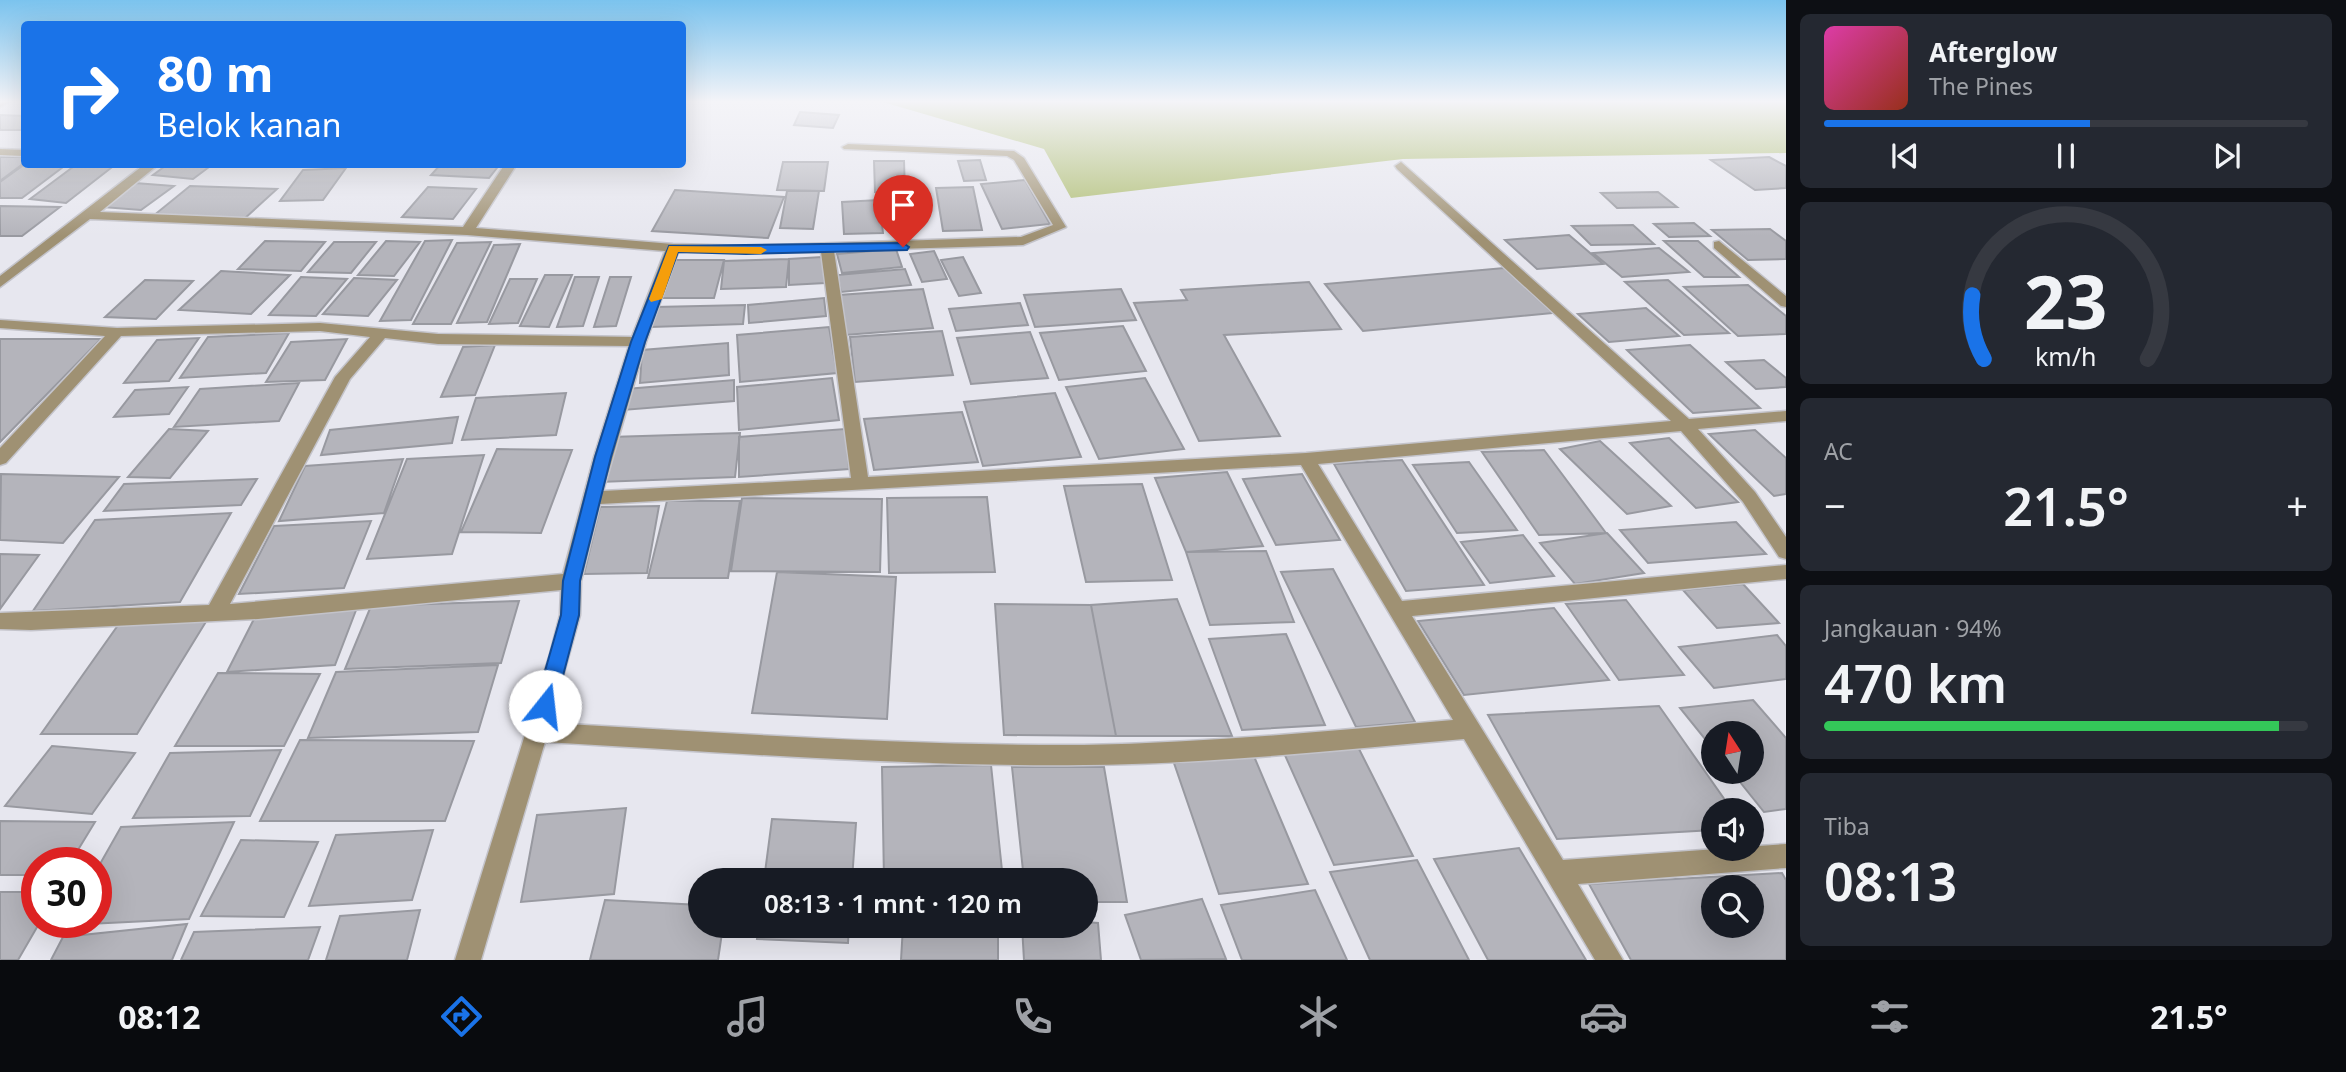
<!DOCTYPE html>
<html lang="id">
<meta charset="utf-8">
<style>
:root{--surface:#171b24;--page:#242831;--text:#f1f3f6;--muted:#9ea1a6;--line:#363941;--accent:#1a73e8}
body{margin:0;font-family:"Noto Sans",sans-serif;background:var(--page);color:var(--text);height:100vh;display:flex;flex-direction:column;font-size:26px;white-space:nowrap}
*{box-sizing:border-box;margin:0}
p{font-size:23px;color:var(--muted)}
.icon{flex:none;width:38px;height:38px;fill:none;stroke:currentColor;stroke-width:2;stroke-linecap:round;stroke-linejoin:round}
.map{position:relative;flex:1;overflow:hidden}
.panel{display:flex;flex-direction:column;gap:14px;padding:14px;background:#0d0f14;width:560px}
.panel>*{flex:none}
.hud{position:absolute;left:21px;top:21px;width:665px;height:147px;border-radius:7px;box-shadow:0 7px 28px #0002;background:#1a73e8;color:#fff;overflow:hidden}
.needle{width:46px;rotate:348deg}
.tools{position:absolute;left:1701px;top:721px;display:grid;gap:14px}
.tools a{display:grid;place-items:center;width:63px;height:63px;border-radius:50%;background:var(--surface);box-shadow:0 7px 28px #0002;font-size:35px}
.speed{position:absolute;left:21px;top:847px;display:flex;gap:14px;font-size:35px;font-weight:700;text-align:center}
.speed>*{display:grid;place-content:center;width:91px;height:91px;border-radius:50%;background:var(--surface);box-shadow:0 7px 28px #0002;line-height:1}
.speed .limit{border:10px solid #d22;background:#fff;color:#111}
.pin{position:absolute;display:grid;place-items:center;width:60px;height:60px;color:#fff;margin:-72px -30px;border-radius:50% 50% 50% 0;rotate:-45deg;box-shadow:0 0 7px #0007}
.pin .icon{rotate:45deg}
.me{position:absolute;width:77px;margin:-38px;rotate:16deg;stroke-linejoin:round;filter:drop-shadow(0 0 5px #0008)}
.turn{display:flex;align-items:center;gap:24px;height:147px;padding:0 21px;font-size:32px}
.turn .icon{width:91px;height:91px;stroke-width:2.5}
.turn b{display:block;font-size:49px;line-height:60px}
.big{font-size:52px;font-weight:600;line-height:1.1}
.panel .widget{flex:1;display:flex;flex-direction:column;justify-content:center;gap:10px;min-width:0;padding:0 24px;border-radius:10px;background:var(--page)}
.panel .dial{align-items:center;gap:0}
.dial svg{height:182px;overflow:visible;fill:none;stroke:var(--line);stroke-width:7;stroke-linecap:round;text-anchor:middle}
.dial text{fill:var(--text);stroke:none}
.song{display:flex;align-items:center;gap:21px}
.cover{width:84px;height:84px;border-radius:10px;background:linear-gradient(135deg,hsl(320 70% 55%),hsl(10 70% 35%))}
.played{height:7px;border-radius:4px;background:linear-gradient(90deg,var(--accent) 55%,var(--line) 55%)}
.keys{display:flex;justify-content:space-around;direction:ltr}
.heat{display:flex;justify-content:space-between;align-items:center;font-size:38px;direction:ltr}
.charge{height:10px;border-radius:5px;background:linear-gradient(90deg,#34c759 94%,var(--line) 0)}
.trip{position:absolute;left:688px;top:868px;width:410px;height:70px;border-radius:35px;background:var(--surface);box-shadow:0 7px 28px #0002;font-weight:600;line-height:70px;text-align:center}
.tabs{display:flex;height:112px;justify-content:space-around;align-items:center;background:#090b0e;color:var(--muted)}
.tabs .icon{width:49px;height:49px}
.tabs .active{color:var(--accent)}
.tabs b{font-size:32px;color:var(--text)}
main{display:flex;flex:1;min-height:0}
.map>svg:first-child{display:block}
</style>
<main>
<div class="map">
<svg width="1786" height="960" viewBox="0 0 1786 960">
<rect width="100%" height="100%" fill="#e7e7ef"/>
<path fill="#afbe73" d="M883 102H1786V153L1403 159 1071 198 1044 149Z"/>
<path fill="#b4b4bb" stroke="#9899a0" stroke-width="2" fill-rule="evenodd" d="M800 112 839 115 833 128 794 125Z
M0 115 24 116V130H0Z
M0 157H24V163L0 181Z
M1769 157 1786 166V188L1755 190 1711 160Z
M980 160 986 180 964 181 958 161Z
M874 161H904L905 191 875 192Z
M783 162H828L824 191 777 190Z
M25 164H67L22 198H0V182Z
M77 164H116L66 203 30 199Z
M168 164H213L193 179 153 175Z
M441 164H500L489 178 431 175Z
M346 168 323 200 280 201 303 170Z
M1025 180 1050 224 1002 229 981 184Z
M135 183 174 186 141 210 102 207Z
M190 186 277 189 243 220 153 216Z
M428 187 476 189 453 219 402 217Z
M973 187 982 230 943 231 936 188Z
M675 190 784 197 768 238 652 231Z
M787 191H819L813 229 780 228Z
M1658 192 1677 207 1617 208 1601 193Z
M879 200 883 233 844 234 842 202Z
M0 206 60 207 22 236H0Z
M1694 223 1710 236 1669 237 1654 224Z
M1633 225 1654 244 1591 245 1572 226Z
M1770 229 1786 241V259L1748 260 1712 230Z
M1569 235 1603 264 1537 269 1505 240Z
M452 240 411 320 380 321 425 241Z
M265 241 325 242 301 271 238 269Z
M386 241 420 242 394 276 358 275Z
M1664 241H1698L1739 277H1704Z
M334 242H376L351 273 308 272Z
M491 242 451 324H413L457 243Z
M520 244 487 322 457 323 494 245Z
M1659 248 1689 272 1622 277 1593 253Z
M896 249 902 267 842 273 837 254Z
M934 251 947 279 922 282 910 254Z
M822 257 825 283 789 285V259Z
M963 257 981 293 959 296 941 260Z
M789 259 786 287 721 289 724 261Z
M672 260H724L714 298H659Z
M1504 268 1553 313 1363 331 1325 284Z
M905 269 911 285 841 292 837 275Z
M221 271 290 275 251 314 179 310Z
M545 275H572L549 327 520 326Z
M301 277 347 279 316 316 269 315Z
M575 277H599L583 326 557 327Z
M610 277H631L616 326 594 327Z
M354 278 397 280 368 316 323 314Z
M510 279H537L518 323 489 324Z
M145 280 193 281 156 319 105 317Z
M1668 280 1729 333 1684 335 1625 282Z
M1309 282 1341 329 1224 335 1280 436 1199 441 1134 303 1187 300 1181 290Z
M1748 285 1786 316V334L1738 336 1684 287Z
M923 289 933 328 845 335 839 295Z
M1121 289 1136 320 1035 327 1024 295Z
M824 298 826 316 749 323 748 305Z
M1020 303 1028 325 956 331 949 309Z
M745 305 743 324 651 327 655 307Z
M1646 308 1679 336 1609 342 1578 314Z
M1123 326 1146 371 1059 380 1040 333Z
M829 327 837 373 740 382 737 335Z
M942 331 953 375 855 382 850 337Z
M1030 332 1048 378 971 384 957 338Z
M289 333 266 373 180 378 208 337Z
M199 338 169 381 124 383 157 340Z
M0 339H101L0 442Z
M347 339 325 380 266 382 291 342Z
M728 343 729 375 640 383 642 350Z
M495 345 475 395 441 397 463 347Z
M1690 345 1760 408 1693 413 1627 350Z
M1764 360 1786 378V387L1756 389 1726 362Z
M832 378 839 420 739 430 737 387Z
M1145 378 1184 449 1099 459 1066 387Z
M734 380V401L623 410 626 389Z
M299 383 279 421 174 427 200 389Z
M188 387 169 414 114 417 135 390Z
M566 393 556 435 462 440 476 398Z
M1055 393 1081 457 983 466 964 402Z
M962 412 978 462 874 470 864 419Z
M458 417 452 443 321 455 330 430Z
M169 429 208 431 170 478 128 477Z
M845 429 849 469 739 477V437Z
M1755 430 1786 458V494L1774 496 1709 434Z
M740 433 735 477 599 482 610 437Z
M1669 438 1738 502 1696 508 1630 443Z
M1600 441 1671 506 1627 514 1560 449Z
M497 449 572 450 541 533 461 532Z
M1544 450 1606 533 1539 535 1482 452Z
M484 455 452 554 367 559 407 459Z
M403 459 384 513 279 521 305 466Z
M1402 460 1484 585 1406 591 1334 464Z
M1469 462 1517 530 1457 533 1413 465Z
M1227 472 1263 546 1186 552 1155 478Z
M1 474 119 477 63 543 0 540Z
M1302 474 1340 540 1276 545 1243 479Z
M257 479 241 505 104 511 124 484Z
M1142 484 1172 580 1086 582 1064 486Z
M987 497 995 572 889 573 887 498Z
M742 498 882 499 880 572 731 571Z
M667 501H740L728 578H648Z
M659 506 647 573 584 574 600 507Z
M231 513 180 602 33 611 95 520Z
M371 521 344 588 239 594 274 526Z
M1736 522 1766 554 1648 563 1620 530Z
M1607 533 1644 573 1575 584 1540 543Z
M1523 535 1554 576 1490 583 1461 542Z
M1266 551 1294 622 1210 625 1186 552Z
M0 554 39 555 0 609Z
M1333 569 1415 722 1356 727 1281 572Z
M777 572 896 577 887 719 752 713Z
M1743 584 1779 623 1717 628 1683 590Z
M1177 599 1232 736H1116L1091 605Z
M1626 600 1684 675 1619 680 1566 604Z
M519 601 501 663 345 669 371 606Z
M995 604 1091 605 1116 736 1004 735Z
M358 605 335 665 227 672 258 611Z
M1554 608 1609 680 1464 695 1418 621Z
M207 620 137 734H41L121 621Z
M1286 634 1325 725 1242 730 1209 639Z
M1777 635 1786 646V679L1714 688 1679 647Z
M498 665 478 732 308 738 336 672Z
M218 673 320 674 284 746H175Z
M1753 700 1786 738V809L1764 812 1732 772H1752V733H1713V749L1680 708Z
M1659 706 1732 810H1713V830L1557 839 1488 715Z
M300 740 474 741 445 821H260Z
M1357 745 1413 856 1334 865 1284 753Z
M52 746 135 753 92 814 5 806Z
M281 750 250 816 133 818 170 753Z
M1253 754 1308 884 1219 894 1174 763Z
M991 765 1003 880H884L882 767Z
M1012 767H1104L1127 902H1085V880H1024Z
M626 808 614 894 521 902 537 815Z
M772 819 856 823 852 880H764Z
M0 821 95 822 70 863H37V875H0Z
M234 822 189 919 67 925 96 922V871L121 827Z
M433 830 412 900 309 906 336 835Z
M241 840 318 842 284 917 201 916Z
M1519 848 1586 960H1488L1434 859Z
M1417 860 1469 960H1370L1330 872Z
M1782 873 1786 880V960H1631L1589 884ZM1713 887H1752V926H1713Z
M1315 890 1347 960H1242L1221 905Z
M0 892H37V922H40L18 960H0Z
M1202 899 1226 959 1141 960 1125 915Z
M605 900 700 905V926H723L718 960H590Z
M420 910 407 960H326L340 916Z
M1085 922 1098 923 1101 960H1024L1022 926H1085Z
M187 924 172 960H51L63 937Z
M758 926H849L848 943 757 939Z
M903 926H998V960H901Z
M320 927 308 960H181L194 932Z"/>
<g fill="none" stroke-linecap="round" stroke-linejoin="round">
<g stroke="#c3c3ca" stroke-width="3">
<path id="street" d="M0 102H9L0 107Z
M848 144 1014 151 1024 158 1066 227 1023 245 834 251 868 477 1306 453 1671 421 1397 169 1395 166 1401 162 1689 419 1786 411V421L1698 429 1755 492 1786 537V559L1779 557 1743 502 1681 431 1318 464 1402 601 1786 565V579L1412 616 1563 860 1786 844V868L1578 884 1623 960H1595L1464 739C1337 750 1211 764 1084 765 904 767 724 752 545 742L481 960H455L550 654 560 615 561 590 258 619 31 630 0 629V613L209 605 335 377 370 337 320 331 121 336 6 463 0 465V448L105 336 0 328V320L117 328 320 323 438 334 632 337 665 251 467 235 90 219 0 287V276L145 164H159L100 212 463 227 505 164H517L476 228 673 244 746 246 1021 237 1053 225 1014 160 1007 156 844 149 842 147ZM678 252H821L851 478 603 491 646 342ZM385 338 438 344 629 346 594 457 563 574 230 604 350 379ZM1301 465 1453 720C1330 731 1207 743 1084 745 906 746 728 733 550 723L580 615 581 581 600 504Z
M0 149 24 150V156L0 155Z
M1719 241 1786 296V307L1781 306 1714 248V242Z"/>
</g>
<use href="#street" fill="#9f9173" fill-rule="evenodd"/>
</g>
<linearGradient id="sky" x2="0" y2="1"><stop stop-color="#7bc3ee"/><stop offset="0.43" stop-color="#f4f4f8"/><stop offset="1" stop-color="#f4f4f8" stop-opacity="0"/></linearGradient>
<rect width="1786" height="236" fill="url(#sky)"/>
<path fill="#1a73e8" stroke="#114b97" stroke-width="2" d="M903 243 909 247 907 250 746 254 678 252 645 342 611 457 580 581 579 615 555 706 552 712 545 714 538 712 535 706 561 615 563 581 595 457 631 342 669 246Z"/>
<path fill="#f59e0b" d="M669 246 761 247 767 250 761 254 678 252 662 299 651 302 649 299Z"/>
</svg>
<div class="tools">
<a><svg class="needle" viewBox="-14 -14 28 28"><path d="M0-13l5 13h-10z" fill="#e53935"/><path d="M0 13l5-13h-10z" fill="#9ea1a6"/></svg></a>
<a><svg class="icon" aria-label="sound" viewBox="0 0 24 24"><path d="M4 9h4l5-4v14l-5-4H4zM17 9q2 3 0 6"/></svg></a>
<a><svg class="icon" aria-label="search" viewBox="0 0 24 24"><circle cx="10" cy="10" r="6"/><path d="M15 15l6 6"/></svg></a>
</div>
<div class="speed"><div class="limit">30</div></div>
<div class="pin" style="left:903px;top:247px;background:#d93025"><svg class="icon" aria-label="arrive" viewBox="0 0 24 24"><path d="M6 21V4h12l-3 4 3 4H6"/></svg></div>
<svg class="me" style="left:545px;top:706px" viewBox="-20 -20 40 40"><circle r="19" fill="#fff"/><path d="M0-13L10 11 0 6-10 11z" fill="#1a73e8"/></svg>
<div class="trip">08:13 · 1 mnt · 120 m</div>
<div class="hud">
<div class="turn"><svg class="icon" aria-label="right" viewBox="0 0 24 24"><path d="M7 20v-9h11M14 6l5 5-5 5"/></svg><div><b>80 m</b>Belok kanan</div></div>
</div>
</div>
<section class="panel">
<div class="widget">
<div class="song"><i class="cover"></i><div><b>Afterglow</b><p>The Pines</p></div></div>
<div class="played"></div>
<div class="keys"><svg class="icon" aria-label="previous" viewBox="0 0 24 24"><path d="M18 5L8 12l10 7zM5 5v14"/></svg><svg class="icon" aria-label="pause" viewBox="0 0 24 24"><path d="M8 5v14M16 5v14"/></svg><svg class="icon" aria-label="next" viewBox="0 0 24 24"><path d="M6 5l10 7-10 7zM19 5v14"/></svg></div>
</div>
<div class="widget dial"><svg viewBox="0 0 100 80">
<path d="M14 69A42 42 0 1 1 86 69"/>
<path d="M14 69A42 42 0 0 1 9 41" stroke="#1a73e8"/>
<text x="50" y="56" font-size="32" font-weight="700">23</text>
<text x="50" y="72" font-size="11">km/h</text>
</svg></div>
<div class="widget"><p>AC</p>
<div class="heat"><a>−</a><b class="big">21.5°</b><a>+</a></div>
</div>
<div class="widget"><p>Jangkauan · 94%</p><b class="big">470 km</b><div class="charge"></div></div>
<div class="widget"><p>Tiba</p><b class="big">08:13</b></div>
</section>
</main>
<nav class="tabs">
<b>08:12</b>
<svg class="icon active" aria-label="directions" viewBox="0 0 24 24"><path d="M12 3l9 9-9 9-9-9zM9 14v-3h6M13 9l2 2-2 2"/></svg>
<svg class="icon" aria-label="music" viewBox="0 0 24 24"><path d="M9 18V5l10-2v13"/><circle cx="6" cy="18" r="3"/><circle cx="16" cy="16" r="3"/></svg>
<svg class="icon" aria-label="phone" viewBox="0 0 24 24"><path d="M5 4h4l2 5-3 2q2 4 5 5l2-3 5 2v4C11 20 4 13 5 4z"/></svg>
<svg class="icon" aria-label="climate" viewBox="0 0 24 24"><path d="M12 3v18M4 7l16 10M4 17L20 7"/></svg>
<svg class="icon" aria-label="car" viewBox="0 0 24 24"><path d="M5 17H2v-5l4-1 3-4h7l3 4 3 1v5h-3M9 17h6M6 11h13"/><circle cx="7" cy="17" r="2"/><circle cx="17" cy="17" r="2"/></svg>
<svg class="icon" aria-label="filters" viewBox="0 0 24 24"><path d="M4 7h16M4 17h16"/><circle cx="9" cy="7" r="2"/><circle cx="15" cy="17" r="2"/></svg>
<b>21.5°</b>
</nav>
